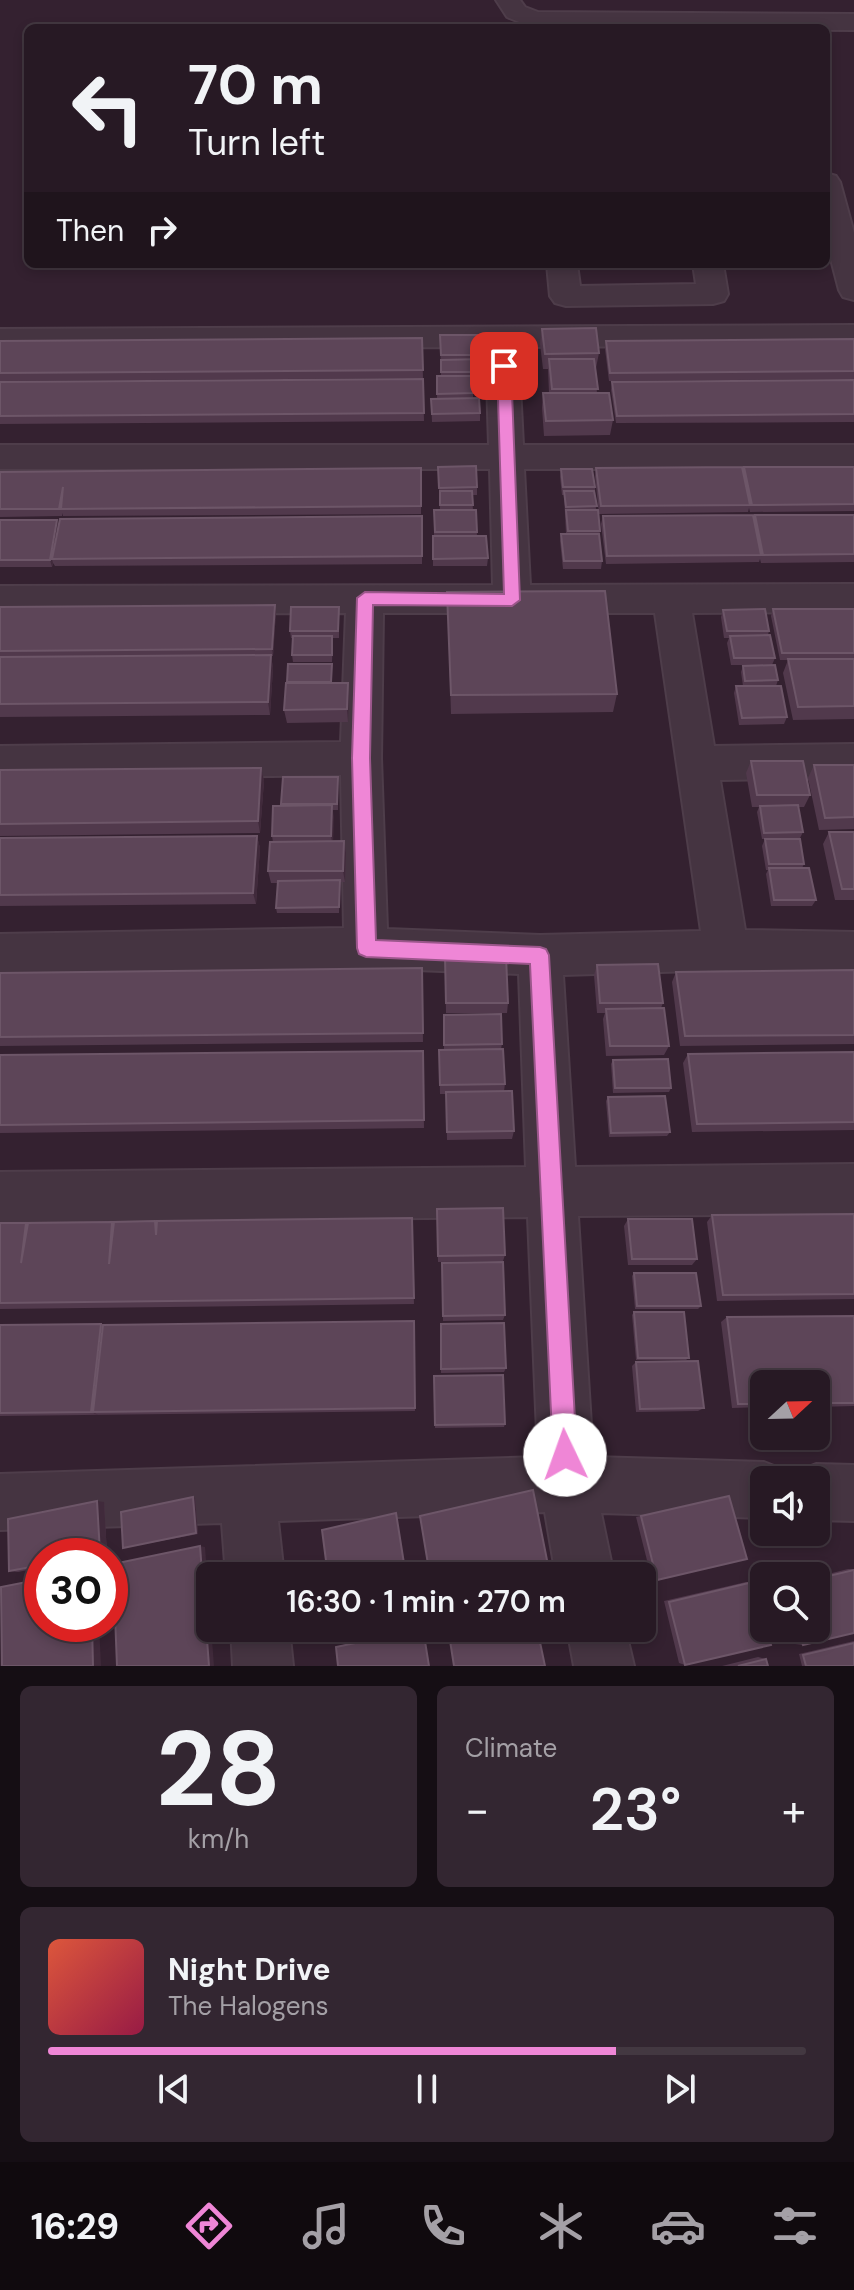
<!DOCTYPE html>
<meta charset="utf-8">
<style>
:root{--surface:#271924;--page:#332631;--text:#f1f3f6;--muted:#a4a0a6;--line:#433841;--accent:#ef86d6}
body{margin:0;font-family:"DM Sans",sans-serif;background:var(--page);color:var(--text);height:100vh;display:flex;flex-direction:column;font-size:30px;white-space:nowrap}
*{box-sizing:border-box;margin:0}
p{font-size:26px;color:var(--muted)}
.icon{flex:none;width:44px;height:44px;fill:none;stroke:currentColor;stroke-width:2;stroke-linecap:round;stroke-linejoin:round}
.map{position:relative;height:1666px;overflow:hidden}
.sheet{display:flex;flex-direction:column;gap:20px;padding:20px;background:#150e14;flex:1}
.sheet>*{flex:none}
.banner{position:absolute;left:24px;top:24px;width:806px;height:244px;border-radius:12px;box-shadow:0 4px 12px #0003,0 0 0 2px var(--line);background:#271924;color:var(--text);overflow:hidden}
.needle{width:52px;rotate:68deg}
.buttons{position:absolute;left:750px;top:1370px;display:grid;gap:16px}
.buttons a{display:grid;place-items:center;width:80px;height:80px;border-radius:12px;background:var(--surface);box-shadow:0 4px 12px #0003,0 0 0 2px var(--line);font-size:40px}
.speed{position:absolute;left:24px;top:1538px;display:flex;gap:16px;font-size:40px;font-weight:700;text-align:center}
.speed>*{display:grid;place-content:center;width:104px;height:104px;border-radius:50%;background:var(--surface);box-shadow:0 4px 12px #0003,0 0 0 2px var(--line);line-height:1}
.speed .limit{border:12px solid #d22;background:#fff;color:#111}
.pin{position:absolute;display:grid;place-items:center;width:68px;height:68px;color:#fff;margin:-34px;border-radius:16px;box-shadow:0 4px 12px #0006}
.me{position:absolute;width:88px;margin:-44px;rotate:357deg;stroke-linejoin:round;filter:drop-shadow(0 0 6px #0008)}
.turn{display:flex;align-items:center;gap:28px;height:168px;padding:0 32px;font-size:36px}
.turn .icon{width:104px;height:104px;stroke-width:2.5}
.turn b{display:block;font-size:56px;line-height:68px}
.then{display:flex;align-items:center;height:76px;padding:0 32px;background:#0003;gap:16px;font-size:30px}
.big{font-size:60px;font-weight:600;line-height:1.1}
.sheet .card{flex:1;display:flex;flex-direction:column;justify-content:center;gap:12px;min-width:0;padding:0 28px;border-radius:12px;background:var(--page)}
.sheet .dial{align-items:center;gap:0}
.dial b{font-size:104px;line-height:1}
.song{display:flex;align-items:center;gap:24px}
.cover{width:96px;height:96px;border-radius:12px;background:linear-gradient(135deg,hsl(10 70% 55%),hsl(340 70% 35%))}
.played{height:8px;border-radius:4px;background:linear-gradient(90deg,var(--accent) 75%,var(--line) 75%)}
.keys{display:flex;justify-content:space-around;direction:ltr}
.heat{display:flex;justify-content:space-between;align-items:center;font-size:44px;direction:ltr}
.sheet .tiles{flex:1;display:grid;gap:20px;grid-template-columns:1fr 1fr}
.card:last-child{grid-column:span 2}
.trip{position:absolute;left:196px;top:1562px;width:460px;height:80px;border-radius:12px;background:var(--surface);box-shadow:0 4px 12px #0003,0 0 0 2px var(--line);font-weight:600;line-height:80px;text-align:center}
.dock{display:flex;height:128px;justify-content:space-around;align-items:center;background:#100a0e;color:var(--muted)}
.dock .icon{width:56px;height:56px}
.dock .current{color:var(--accent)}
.dock b{font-size:36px;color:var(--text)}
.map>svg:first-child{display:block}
</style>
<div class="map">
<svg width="854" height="1666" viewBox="0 0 854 1666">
<rect width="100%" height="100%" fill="#342130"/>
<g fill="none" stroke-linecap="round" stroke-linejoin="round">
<g stroke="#4e3d4a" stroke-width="4">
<path id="street" d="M496 0H520L525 7 538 12 854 14V30L534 28 507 17Z
M826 173 836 176 840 182 854 233V300L843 297 839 290 826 240Z
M547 264H577L580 286 696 284 693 264H723L728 294 724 301 713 304 566 306 555 303 550 296Z
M854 325V345L518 347 523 445H854V469H524L530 585 854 584V612L692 613 714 746 854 744V778L720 780 745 930 854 932V972L726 970 563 975 575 1167 854 1164V1214L578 1216 593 1457 764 1462 784 1470 788 1480H764V1518L601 1513 614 1576H556L545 1512 278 1521 284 1576H226L222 1523 0 1530V1474L538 1457 528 1217 0 1222V1172L526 1167 519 974 366 968 0 974V934L344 928 341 775 0 780V746L341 742 346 613 0 614V586L493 585 490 469H0V445H489L486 347 0 349V329ZM383 613H655L701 931 540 935 387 929 381 758Z
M816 1464 854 1465V1521L816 1520V1480H793L796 1472Z
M231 1628H289L293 1666H233Z
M567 1628H625L634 1666H574Z"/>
</g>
<use href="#street" fill="#453441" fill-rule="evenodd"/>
</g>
<path fill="#51394c" d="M542 329 599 353 596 368H595L597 393 613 420 610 435 544 436 542 408 543 393H549L548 369H543L540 344Z
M440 335H478L479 359 485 372 484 380H473V398L480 413V421L432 422 431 399H437V376H441Z
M422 338 423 378 0 381V341Z
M854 339V379L609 381 605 349 606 341Z
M423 379 424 421 0 424V382Z
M854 380V422L616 423 611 390 612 382Z
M438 467 477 487V495H472L473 510H476L477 536 488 558 487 566H433V536H434V510H440Z
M744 467H854V511L750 512 749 508 748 512 599 514 595 476 596 468 743 471Z
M421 468V514L63 516 62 513V516L0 517V472Z
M561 469 595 487 596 510 600 531 599 537 602 561 601 569H563L560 541 561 534H566L564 495H562L560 477Z
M755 515H854V562L761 563 760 559 759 562 606 564 601 524 603 516 754 519Z
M422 516V564L55 566 53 563 52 567H0V520L59 524Z
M447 592 617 694 613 712 451 714Z
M0 607 276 612 273 656H271L273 668 270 715 0 717Z
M773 609H854V719L793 720 783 673 788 660H780L771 616Z
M723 610 769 631 768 635 775 658 772 665 778 680 776 686 787 717 784 724 739 725 734 693 736 686H743L741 672 743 666 768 665H731L727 643 729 638H724L721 617Z
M339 614V638H333L332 662H293L292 655 293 638H291L290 631Z
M332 664V683H348V722L287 723 284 710Z
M751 761 810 795 804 807H798L803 832 800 838 762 839 757 812 759 807H752L746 773Z
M814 765H854V829L819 830 808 778Z
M261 768 264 781 260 833 0 836V770Z
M338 783V810H333V842L344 841 346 853 345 882H340L339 913H277L276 908 278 883H271L268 871 273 842 272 836Z
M829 832H854V900H835L823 844Z
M257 836 260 848 256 904 0 906V838Z
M765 839 804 864 802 868 816 900 812 906H771L766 874 768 870H766L762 846Z
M445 957 508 1003 507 1013H446Z
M597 965 663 1003 661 1008 669 1046 664 1055 606 1056 603 1019 605 1013H597L594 975Z
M422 968 423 1042 0 1046V973Z
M854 970V1044L680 1046 672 982 676 972Z
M444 1015 502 1044 501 1049H444Z
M439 1050 505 1084 504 1091 514 1131 512 1139 447 1140 446 1094H440Z
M423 1051 424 1128 0 1133V1055Z
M854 1052V1130L692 1132 683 1063 688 1054Z
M613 1060 671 1088 669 1092 613 1093 611 1064Z
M608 1097 670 1132 667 1136 609 1137 606 1101Z
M437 1209 505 1255 503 1261 438 1262Z
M854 1214V1299L717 1301 707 1222 712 1215Z
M412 1218 414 1304 0 1309V1223L27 1224 112 1222 114 1223 155 1221 157 1223Z
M628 1219 697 1259 692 1265H628L624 1226Z
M442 1263 505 1315 503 1320 443 1321Z
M634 1273 701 1306 698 1309H635L632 1276Z
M634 1312 689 1358 686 1360H636L632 1315Z
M854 1316V1406L816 1407V1384H764V1407L732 1408 721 1322 727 1317Z
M414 1321 415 1411 0 1416V1325L101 1324 102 1326Z
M441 1324 506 1368 504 1372 441 1373Z
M636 1362 704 1408 698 1411 636 1412 632 1366Z
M434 1376 505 1424 504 1427 435 1428Z
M729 1496 657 1580H652L636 1517Z
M195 1498 198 1534 123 1548Z
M104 1502 107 1554 96 1556H42V1567L18 1572 9 1571Z
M848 1569H854V1633L803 1645 795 1644 790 1628H816V1577Z
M746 1582H753L685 1665 679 1663 664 1601Z
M423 1628 429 1666 336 1647 338 1646Z
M854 1641V1666H802L799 1654Z
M758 1657 766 1659 768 1666H722Z"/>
<path fill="#402a3b" d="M57 520 60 527 52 559 53 563 52 567 50 560Z
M275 605 276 612 273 656 272 649Z
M271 655 273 668 270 715 268 702Z
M348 683 349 696 348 722 347 709Z
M261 768 264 781 260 833 258 821Z
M332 805 334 817 333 848 331 836Z
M257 836 260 848 256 904 253 893Z
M344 841 346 853 345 882 343 871Z
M101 1324 107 1329 93 1412 98 1415 91 1412Z
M193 1497 195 1498 198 1534 196 1533Z
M97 1501 104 1502 107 1554 100 1553Z
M200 1546 205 1547 214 1666H209Z
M92 1624H99L101 1666H93Z"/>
<path fill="#5d4558" stroke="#6d5668" stroke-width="2" d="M596 328 599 353 545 354 542 329Z
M440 335H478L479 355H441Z
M422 338 423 370 0 373V341Z
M854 339V371L610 373 606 341Z
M484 359 485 372H441V360Z
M549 359H594L598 389H552Z
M437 376H472L473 393 437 394Z
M423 379 424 413 0 416V382Z
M854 380V414L617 416 612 382Z
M543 393H609L613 420 546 421Z
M479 398 480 413 432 414 431 399Z
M476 466 477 487 439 488 438 467Z
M742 467 750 505 601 506 596 468Z
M744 467H854V504L752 505Z
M421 468V506L61 509 63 487 59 509H0V472Z
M561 469H592L595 487H563Z
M440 491H472L473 505H440Z
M564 491H594L597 506 566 507Z
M434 510H476L477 532H435Z
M566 510H598L600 531H568Z
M753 515 761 555 607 556 603 516Z
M755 515H854V554L763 555Z
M422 516V556L52 559 60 519Z
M0 520H57L50 560H0Z
M561 534H599L602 561H564Z
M433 536H486L488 558 433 559Z
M605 591 617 694 451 695 447 592Z
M275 605 272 649 0 651V607Z
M291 607H339L338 631H290Z
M765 609 769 631H727L723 610Z
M773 609H854V653H782Z
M770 635 775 658H734L730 636Z
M293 636H332V655H292Z
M271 655 268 702 0 704V657Z
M788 659H854V706L798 707Z
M288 664H332L331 682H287Z
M775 665 778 680 745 681 743 666Z
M286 683H348L347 709 284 710Z
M736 686H781L787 717 742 718Z
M751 761H803L810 795H757Z
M814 765H854V817L825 818Z
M261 768 258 821 0 824V770Z
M283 777H338L337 804H281Z
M332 805 331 836H272L273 806Z
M798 805 803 832 764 833 760 806Z
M829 832H854V889H842Z
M257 836 253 893 0 895V838Z
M765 839H800L804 864H769Z
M344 841 343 871H268L270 842Z
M769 868H809L816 900H774Z
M340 880 339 907 276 908 278 881Z
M506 956 508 1003H446L445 957Z
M658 964 663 1003H600L597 965Z
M422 968 423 1033 0 1037V973Z
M854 970V1035L685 1036 676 972Z
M664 1008 669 1046H610L606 1009Z
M501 1014 502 1044 444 1045V1015Z
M503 1049 505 1084 440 1085 439 1050Z
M423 1051 424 1120 0 1125V1055Z
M854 1052V1122L697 1124 688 1054Z
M668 1059 671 1088H615L613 1060Z
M512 1091 514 1131 447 1132 446 1092Z
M665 1096 670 1132 611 1133 608 1097Z
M503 1208 505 1255 438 1256 437 1209Z
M854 1214V1294L723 1295 712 1215Z
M412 1218 414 1298 0 1303V1223H26L21 1263 28 1223 112 1222 109 1264 114 1222 155 1221 156 1235 157 1221Z
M628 1219H692L697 1259H632Z
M503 1262 505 1315 443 1316 442 1263Z
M634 1273H696L701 1306H637Z
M634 1312H684L689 1358H638Z
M854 1316V1403H816V1384H764V1404H738L727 1317Z
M414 1321 415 1408 93 1412 103 1325Z
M504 1323 506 1368 441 1369V1324Z
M101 1324 91 1412 0 1413V1325Z
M698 1361 704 1408 640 1409 636 1362Z
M503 1375 505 1424 435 1425 434 1376Z
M533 1490 549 1570 522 1576H430L420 1516Z
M729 1496 747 1559 657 1580 641 1516Z
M193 1497 196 1533 123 1548 121 1512Z
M97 1501 100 1553 87 1556H42V1565L9 1571 8 1519Z
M396 1513 406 1576H328L322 1530Z
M200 1546 209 1666H117L113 1564Z
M854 1570V1633L803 1645 798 1628H816V1579Z
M42 1579V1624H92L93 1666H2L1 1587Z
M753 1582 764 1620V1628H766L771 1645 685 1665 669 1602Z
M448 1628H537L545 1666H454Z
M423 1629 429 1666H338L336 1647Z
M854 1643V1666H806L803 1655Z
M766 1659 768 1666H738Z"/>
<path fill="#ef86d6" stroke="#9b578b" stroke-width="2" d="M504 362 511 366 520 600 512 606 373 605 370 758 376 940 540 947 546 949 549 955 577 1455 574 1463 565 1467 557 1463 553 1455 530 964 366 957 359 954 357 948 352 758 357 598 365 592 504 594 497 366Z"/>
</svg>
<div class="buttons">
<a><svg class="needle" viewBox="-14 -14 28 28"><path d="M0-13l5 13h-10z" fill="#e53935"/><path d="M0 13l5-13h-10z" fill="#a4a0a6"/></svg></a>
<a><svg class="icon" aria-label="sound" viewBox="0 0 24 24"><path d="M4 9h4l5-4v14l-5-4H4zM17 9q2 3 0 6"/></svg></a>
<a><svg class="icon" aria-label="search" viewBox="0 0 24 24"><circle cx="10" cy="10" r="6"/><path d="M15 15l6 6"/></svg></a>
</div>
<div class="speed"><div class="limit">30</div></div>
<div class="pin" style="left:504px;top:366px;background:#d93025"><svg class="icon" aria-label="arrive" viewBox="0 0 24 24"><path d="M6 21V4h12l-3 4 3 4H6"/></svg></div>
<svg class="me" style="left:565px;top:1455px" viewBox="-20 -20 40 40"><circle r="19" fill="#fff"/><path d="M0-13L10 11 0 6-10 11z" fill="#ef86d6"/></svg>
<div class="trip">16:30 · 1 min · 270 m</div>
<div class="banner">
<div class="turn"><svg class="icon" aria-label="left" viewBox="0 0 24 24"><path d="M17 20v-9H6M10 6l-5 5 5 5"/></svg><div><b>70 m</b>Turn left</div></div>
<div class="then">Then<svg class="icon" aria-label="right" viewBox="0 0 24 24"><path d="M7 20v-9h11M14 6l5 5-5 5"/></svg></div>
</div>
</div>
<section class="sheet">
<div class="tiles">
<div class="card dial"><b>28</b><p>km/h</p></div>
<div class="card"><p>Climate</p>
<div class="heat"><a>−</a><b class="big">23°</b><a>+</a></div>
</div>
<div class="card">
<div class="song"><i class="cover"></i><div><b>Night Drive</b><p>The Halogens</p></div></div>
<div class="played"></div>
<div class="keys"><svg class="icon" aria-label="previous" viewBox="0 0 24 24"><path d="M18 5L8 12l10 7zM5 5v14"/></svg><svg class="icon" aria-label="pause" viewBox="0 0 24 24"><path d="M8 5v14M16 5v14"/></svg><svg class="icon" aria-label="next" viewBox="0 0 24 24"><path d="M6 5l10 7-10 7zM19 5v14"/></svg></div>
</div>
</div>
</section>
<nav class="dock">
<b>16:29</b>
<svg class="icon current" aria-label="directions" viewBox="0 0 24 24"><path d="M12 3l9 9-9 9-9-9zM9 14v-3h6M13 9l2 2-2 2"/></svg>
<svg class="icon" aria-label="music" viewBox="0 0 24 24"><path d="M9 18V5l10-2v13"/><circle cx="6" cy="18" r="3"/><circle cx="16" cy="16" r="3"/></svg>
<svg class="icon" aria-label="phone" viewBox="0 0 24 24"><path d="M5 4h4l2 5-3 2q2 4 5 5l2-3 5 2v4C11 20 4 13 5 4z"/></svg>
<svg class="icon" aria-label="climate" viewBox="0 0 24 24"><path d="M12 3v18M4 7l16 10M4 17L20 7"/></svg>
<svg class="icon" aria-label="car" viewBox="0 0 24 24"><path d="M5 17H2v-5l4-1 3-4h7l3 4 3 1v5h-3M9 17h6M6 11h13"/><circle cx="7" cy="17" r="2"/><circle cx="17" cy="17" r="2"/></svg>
<svg class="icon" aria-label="filters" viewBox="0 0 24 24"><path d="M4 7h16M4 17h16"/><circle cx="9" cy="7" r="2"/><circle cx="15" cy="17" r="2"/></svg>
</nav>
